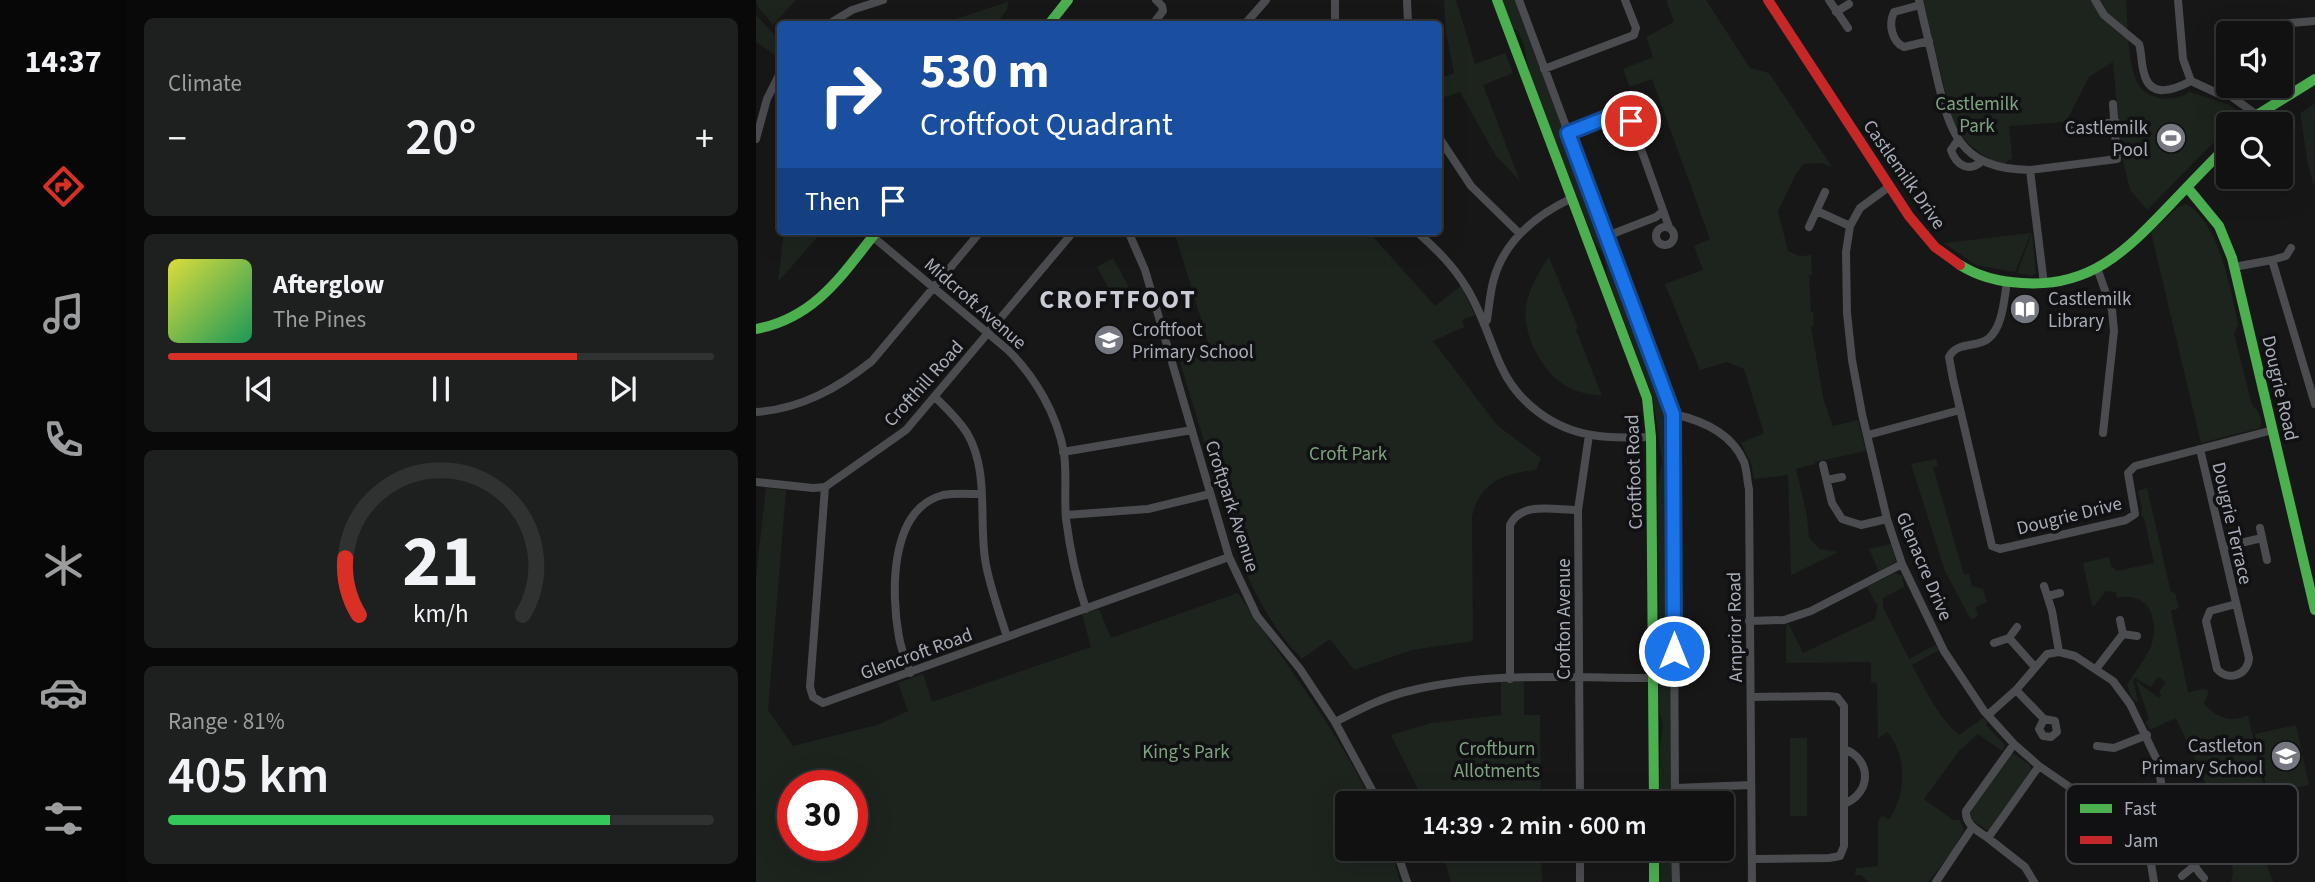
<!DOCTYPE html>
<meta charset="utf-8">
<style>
:root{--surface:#111;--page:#1e1f1f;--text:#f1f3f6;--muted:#9c9d9f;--line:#303131;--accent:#d93025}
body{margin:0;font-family:"Source Sans 3",sans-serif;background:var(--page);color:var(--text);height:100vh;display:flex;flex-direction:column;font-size:26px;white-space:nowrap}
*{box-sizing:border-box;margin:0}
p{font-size:23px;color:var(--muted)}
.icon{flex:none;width:38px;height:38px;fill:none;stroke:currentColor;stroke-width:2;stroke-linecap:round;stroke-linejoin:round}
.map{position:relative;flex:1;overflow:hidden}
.drawer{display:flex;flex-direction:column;gap:18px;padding:18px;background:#090909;width:630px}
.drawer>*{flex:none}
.banner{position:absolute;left:21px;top:21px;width:665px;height:214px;border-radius:7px;box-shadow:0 7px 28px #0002,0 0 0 2px var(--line);background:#1a4fa0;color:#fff;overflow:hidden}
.fabs{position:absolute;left:1460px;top:21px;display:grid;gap:14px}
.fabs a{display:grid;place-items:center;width:77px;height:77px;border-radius:7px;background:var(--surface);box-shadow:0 7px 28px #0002,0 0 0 2px var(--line);font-size:35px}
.speed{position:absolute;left:21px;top:770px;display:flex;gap:14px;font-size:35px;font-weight:700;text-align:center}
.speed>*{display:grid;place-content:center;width:91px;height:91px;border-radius:50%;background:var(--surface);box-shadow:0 7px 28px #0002,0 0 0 2px var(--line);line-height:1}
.speed .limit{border:10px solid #d22;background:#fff;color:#111}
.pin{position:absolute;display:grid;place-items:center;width:60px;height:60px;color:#fff;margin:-30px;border:4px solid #fff;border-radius:50%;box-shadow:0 2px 7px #0007}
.me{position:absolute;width:77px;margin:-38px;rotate:0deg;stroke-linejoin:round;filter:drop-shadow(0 0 5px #0008)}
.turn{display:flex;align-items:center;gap:24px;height:147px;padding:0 28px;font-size:32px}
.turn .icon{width:91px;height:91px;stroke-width:2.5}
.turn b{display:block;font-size:49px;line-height:60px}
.then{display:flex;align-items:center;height:66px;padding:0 28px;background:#0003;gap:14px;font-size:26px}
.big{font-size:52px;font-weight:600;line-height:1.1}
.drawer .tile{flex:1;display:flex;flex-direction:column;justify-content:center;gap:10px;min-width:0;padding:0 24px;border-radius:10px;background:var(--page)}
.drawer .dial{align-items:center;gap:0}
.dial svg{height:182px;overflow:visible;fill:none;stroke:var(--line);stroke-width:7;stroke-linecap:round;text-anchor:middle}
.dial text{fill:var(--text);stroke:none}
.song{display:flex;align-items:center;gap:21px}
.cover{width:84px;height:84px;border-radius:10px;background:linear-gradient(135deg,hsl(60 70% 55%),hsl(150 70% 35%))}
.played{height:7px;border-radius:4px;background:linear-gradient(90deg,var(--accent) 75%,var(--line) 75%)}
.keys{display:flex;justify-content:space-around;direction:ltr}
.heat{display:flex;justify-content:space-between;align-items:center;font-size:38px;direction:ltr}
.charge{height:10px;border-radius:5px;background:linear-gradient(90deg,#34c759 81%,var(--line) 0)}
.trip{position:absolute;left:579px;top:791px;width:399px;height:70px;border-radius:7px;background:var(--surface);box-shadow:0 7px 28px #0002,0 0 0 2px var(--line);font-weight:600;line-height:70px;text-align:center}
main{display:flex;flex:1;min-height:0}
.menu{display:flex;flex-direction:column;width:126px;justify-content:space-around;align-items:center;background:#070707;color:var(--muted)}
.menu .icon{width:49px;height:49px}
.menu .current{color:var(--accent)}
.menu b{font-size:32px;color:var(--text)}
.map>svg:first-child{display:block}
</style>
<main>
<nav class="menu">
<b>14:37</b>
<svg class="icon current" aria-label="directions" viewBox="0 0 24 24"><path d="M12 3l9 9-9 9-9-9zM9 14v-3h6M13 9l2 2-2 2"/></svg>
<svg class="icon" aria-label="music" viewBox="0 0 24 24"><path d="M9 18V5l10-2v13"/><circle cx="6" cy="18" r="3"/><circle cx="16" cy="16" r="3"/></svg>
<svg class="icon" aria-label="phone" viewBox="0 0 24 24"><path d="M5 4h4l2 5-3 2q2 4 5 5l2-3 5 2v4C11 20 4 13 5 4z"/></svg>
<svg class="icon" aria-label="climate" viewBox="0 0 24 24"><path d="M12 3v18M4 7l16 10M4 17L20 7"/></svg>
<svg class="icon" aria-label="car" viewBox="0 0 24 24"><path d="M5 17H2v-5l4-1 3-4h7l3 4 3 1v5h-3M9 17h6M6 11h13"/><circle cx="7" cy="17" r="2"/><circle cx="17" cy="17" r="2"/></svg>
<svg class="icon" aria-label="filters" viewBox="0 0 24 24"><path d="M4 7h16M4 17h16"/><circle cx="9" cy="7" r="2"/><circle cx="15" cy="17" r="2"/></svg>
</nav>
<section class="drawer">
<div class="tile"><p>Climate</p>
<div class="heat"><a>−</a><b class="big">20°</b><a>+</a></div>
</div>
<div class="tile">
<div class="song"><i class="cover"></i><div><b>Afterglow</b><p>The Pines</p></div></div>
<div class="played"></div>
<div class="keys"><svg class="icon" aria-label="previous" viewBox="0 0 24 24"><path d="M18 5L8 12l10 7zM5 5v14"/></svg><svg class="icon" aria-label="pause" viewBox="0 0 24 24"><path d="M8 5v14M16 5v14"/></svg><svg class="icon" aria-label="next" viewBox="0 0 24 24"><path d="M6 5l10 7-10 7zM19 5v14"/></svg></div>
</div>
<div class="tile dial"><svg viewBox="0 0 100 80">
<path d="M14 69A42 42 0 1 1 86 69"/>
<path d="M14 69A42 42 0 0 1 8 44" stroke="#d93025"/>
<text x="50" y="56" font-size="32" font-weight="700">21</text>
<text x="50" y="72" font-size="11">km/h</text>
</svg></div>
<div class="tile"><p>Range · 81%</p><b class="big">405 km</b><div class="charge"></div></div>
</section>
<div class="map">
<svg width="1559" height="882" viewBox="0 0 1559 882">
<rect width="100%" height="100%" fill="#171717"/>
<path fill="#1d241e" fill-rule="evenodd" d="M0 0H40L17 25 2 7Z
M688 0H700L719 64 749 53 757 73 727 85 764 181 740 156 704 92 683 99V79L698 73 690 33Z
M744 0H759L912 414 916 803H904V747L907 726 903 710 902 486 906 461 897 398 853 281 848 256 837 238 773 72 768 45 761 30 754 28Z
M910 0H950L994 68 1013 73 1076 167 1066 163 1047 164 1040 174 1022 211 1032 251 1044 256 1055 255 1056 275H1053L1055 312H1057L1058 326 1055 327 1068 402 1077 426 1102 420 1110 451 1059 462V464L1040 469 1051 516 1053 538 1064 549 1082 552 1035 575 1032 475 998 479 995 463 985 443 1008 433 988 369 971 362 944 370 909 284 947 270 938 246 954 239 896 79 874 87 867 69 897 57 890 37 918 22Z
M1167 0H1370C1372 23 1371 69 1384 87 1388 93 1396 96 1403 98 1414 100 1425 98 1434 92L1474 105 1485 114 1476 124H1472V128L1391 210 1374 190 1365 152 1357 62 1333 77 1310 122 1253 126 1256 158 1245 166C1224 154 1209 144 1197 123Z
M252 2 251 10 239 24H184Z
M0 15 24 41V58L0 42Z
M1559 104V189L1552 165 1544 113Z
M1430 204C1463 222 1475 290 1482 324L1478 334 1496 405C1503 412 1507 418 1504 428L1445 443 1395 232 1422 207Z
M28 231H60L63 235 22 282Z
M418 231H612L679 306 705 286 719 315 706 320 708 327 677 341 741 425 785 458 780 470C748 473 724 482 716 516L717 641 656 650 598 670 574 639 546 659C497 608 480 550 461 483 448 441 435 398 422 355L453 345Z
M1275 233 1259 272 1220 265 1188 243Z
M1276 233 1280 273 1276 276 1261 273Z
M793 257 822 328 820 330 846 396C834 394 821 393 810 386 784 370 764 331 771 301 775 285 784 270 793 257Z
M357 258 375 291 359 300 341 267Z
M1180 459 1182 466 1177 467 1208 575 1213 574 1216 586 1227 589 1231 602 1219 607 1222 616 1215 620 1189 571 1155 464Z
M10 488 30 490 12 710 37 746 121 725 152 711 142 683 167 674 176 702 335 647 326 614 343 609 355 638 482 593C528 663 580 727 616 803H592V849H635L644 882H0V577ZM37 786H96V845H37Z
M1391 488 1413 584 1415 592 1419 593 1423 608 1415 611 1432 692 1449 689 1453 692 1448 703C1459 717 1475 724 1492 715L1510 796 1502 798 1501 809 1508 842 1503 844 1517 882H1475C1487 856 1433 748 1420 718L1394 730 1390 723 1393 718 1380 681 1403 698 1405 696 1403 692 1410 682 1402 677 1395 687 1379 678 1377 680 1382 702C1373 699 1374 691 1371 685 1378 673 1386 663 1393 651 1402 634 1400 603 1378 598 1373 596 1366 597 1361 597L1360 592 1350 591 1338 606 1336 605 1327 563 1353 557 1355 566 1361 571 1398 563 1388 518 1385 514 1386 508 1382 491Z
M1135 544 1140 561 1123 572 1113 549Z
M1139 573 1146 576 1148 587 1127 598V607L1153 659 1179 645 1183 650 1156 665C1169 689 1182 717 1203 735L1227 718 1231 722 1230 725 1249 745 1246 751 1222 734 1203 751 1168 799 1197 820H1203L1208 829 1198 850 1172 882H1112L1105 875H1099L1100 868 1122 866V822L1126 815 1133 820C1150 795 1152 755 1131 732L1122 739 1121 683 1115 682V662L1030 663V627L1032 623 1047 653 1119 619 1122 604H1120L1111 587Z
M745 682H768V715H784L785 803H669L635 735 675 723 745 715Z
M1540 725 1553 785 1512 794 1499 734Z
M1034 738H1051V816H1034Z
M1256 753 1274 765 1275 770 1233 830H1231L1213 818V811Z
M685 849H785L786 882H695Z
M904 849H916V882H904Z"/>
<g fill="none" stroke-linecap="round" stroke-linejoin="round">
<path stroke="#4b4c50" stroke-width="8" d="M651 0 652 24
M763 0 917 414 919 803
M1073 0 1092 28
M1163 0C1168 23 1174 46 1179 69 1193 130 1201 169 1274 170L1288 284
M1339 0 1348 15 1383 44C1386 54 1385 64 1388 73 1394 99 1418 90 1435 81
M1422 0 1427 59 1435 81 1461 93 1472 94 1501 115
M1164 5 1138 12C1132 24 1136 42 1148 47L1173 41
M1080 12 1093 4
M73 24 96 10 127 0
M397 24 407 11 406 6 400 0
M489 24 510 0
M579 24V0
M1508 33 1510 25 1559 21
M788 69 878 35 880 28 869 0
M1318 127 1360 122
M812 133 860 114H867L875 121 913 227
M682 136 715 186 764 234
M0 139 11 99 24 73
M1202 140 1195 150C1200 165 1213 173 1226 161
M1274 170 1361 159 1357 104
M1134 186 1104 208 1094 226 1090 252 1091 313 1096 360 1106 414 1131 519 1146 564 1188 651 1228 711 1258 744 1283 766 1315 788 1329 792 1382 824 1392 845 1398 882
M1061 211 1094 226
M900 236a9 9 0 1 1 18 0a9 9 0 1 1-18 0Z
M1053 227 1069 192
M110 231 252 350C279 377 301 414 308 453 311 475 308 497 310 519 314 550 320 579 330 609
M372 231 389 270 473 557 501 616 544 669 579 722 623 803
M660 231C679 248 697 265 710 287 726 312 733 340 745 366 761 402 797 429 836 435 855 439 876 437 895 437
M851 236 900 217 906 212
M1516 260 1530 256 1535 248
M1478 267 1516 260 1559 404
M1341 268 1356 310 1358 331 1347 433
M1251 282C1248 299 1247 327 1232 339 1220 348 1201 341 1193 357L1197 379 1236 546 1244 549 1370 520 1379 514 1372 473 1379 466 1517 430
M728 324 731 320C733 307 734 294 737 282 747 242 779 216 814 199
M179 397C190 408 202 419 211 433 233 470 223 518 229 559 233 585 243 611 251 637
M0 412C45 409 82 388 116 361L225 231
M917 414C945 420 976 433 988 462 991 470 991 481 993 489L996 882
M1112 435 1204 410
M1444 449 1493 658C1492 675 1472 682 1461 669L1450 621 1454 611 1480 604
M307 452 436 430
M1067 465 1076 503 1086 519 1105 525 1131 519
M1071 480 1086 477
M0 482 57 488 69 487 150 430 318 231
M69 487 54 687 57 697 67 703 473 557
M310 515 392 509 454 494
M1504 528 1511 560
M1467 547 1506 538
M1288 586 1296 611 1303 652
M1292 596 1304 593
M1364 620 1367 634 1381 636
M993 621 1028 620 1055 611 1146 564
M1253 638 1279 667
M1238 643 1253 638 1261 627
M1340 669 1367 634
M154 673C150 661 145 649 143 637 135 594 133 509 187 495 198 493 213 494 224 494
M754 679V525C765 501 799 510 822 510
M1260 690 1288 719 1299 721 1301 732 1295 737 1287 736 1283 729 1288 719
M995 697 1072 696 1081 697 1088 706V846L1084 856 1073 858 996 859
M1233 714 1260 690 1291 654 1303 652 1319 656 1357 681 1374 704 1401 760 1405 782 1403 794 1382 824
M579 722C603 710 627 697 653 691 732 671 817 678 898 678
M1258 744 1210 811C1209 825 1222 831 1232 838L1283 766
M1341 746 1358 748 1391 735
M1088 749C1116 759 1116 793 1088 804
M919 788 995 785
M1403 794C1448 820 1417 846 1448 878
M824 803 822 510 833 435
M1232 838 1269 867 1278 882
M640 849 651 882
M824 849V882
M919 849 920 882
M1426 876 1437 867
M1180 882 1216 828"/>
<path stroke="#4caf50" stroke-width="10" d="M741 0 891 398 895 437 898 803
M293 24 312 0
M1493 124 1501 115 1559 79
M1431 187 1463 226 1476 258 1559 610
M1204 265C1223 277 1245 282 1266 283 1333 288 1369 252 1412 207 1432 186 1452 165 1472 145
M0 329C59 318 86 275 121 231
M898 849V882"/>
<path stroke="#c62828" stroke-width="10" d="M1012 0 1153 216 1179 247 1204 265"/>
</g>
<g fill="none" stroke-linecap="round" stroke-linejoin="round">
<g stroke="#114b97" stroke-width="18">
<path id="route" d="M875 121 867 114H860L812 133 917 414 918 651"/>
</g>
<use href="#route" stroke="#1a73e8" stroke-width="12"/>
</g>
<defs>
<g id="stadium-disc" transform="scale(1.575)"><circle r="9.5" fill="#757880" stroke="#111113"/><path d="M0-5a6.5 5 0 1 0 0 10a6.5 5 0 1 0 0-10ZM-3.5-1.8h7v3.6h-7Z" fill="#fff"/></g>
<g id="library-disc" transform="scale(1.575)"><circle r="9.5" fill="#757880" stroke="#111113"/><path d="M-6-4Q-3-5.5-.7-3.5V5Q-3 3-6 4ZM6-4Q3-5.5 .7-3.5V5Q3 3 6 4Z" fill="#fff"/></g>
<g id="school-disc" transform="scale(1.575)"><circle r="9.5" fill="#757880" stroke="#111113"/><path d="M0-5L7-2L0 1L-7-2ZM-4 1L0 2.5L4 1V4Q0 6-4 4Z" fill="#fff"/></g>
</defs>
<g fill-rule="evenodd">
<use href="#stadium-disc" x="1415" y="138"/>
<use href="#library-disc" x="1269" y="309"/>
<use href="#school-disc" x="353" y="340"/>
<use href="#school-disc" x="1530" y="756"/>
</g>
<g text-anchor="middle" stroke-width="7" stroke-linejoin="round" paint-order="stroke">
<g font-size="19" fill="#7fa381" stroke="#111113">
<text x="1221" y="110">Castlemilk<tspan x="1221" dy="22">Park</tspan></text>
<text x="592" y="460">Croft Park</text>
<text x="741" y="755">Croftburn<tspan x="741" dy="22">Allotments</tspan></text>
<text x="430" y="758">King's Park</text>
</g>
<g font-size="19" fill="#a8adb8" stroke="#111113" text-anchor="end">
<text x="1392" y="134">Castlemilk<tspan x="1392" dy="22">Pool</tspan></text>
<text x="1292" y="305" text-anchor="start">Castlemilk<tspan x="1292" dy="22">Library</tspan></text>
<text x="376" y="336" text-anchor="start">Croftfoot<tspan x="376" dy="22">Primary School</tspan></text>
<text x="1507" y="752">Castleton<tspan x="1507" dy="22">Primary School</tspan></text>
</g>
<g font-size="19" fill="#a8adb8" stroke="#111113">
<text transform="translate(1149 174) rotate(55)" y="7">Castlemilk Drive</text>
<text transform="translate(220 303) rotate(41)" y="7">Midcroft Avenue</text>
<text transform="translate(167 383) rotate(-48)" y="7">Crofthill Road</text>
<text transform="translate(1525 388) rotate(77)" y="7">Dougrie Road</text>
<text transform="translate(877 472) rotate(-92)" y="7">Croftfoot Road</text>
<text transform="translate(477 506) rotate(72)" y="7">Croftpark Avenue</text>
<text transform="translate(1313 515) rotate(-14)" y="7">Dougrie Drive</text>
<text transform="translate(1477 523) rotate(77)" y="7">Dougrie Terrace</text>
<text transform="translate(1169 566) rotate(67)" y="7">Glenacre Drive</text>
<text transform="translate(807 619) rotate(-90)" y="7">Crofton Avenue</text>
<text transform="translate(978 627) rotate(-91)" y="7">Arnprior Road</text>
<text transform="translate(160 653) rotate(-20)" y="7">Glencroft Road</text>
</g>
<g font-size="26" font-weight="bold" letter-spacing="2" fill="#c9ccd4" stroke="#111113">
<text x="362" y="308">CROFTFOOT</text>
</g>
</g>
<rect x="1310" y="784" width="232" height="80" rx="10" fill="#111113" stroke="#3e4045" stroke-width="2"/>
<rect x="1324" y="804" width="32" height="9" fill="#4caf50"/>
<rect x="1324" y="836" width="32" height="8" fill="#c62828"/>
<g font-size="19" fill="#a8adb8">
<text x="1368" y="815">Fast</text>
<text x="1368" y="847">Jam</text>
</g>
</svg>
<div class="fabs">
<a><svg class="icon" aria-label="sound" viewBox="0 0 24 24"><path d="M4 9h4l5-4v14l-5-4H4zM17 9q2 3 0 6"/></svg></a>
<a><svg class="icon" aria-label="search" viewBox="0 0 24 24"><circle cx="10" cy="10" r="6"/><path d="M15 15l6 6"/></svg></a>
</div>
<div class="speed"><div class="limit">30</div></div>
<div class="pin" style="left:875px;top:121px;background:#d93025"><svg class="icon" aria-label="arrive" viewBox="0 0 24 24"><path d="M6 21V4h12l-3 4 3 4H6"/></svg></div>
<svg class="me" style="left:918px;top:651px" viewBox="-20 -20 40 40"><circle r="17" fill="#1a73e8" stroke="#fff" stroke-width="3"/><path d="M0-11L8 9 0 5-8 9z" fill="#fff"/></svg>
<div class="trip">14:39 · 2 min · 600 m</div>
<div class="banner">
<div class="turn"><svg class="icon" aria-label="right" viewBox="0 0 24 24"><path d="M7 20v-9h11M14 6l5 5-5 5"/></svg><div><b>530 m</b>Croftfoot Quadrant</div></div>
<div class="then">Then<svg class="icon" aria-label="arrive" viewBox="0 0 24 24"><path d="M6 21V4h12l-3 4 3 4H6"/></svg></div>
</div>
</div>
</main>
